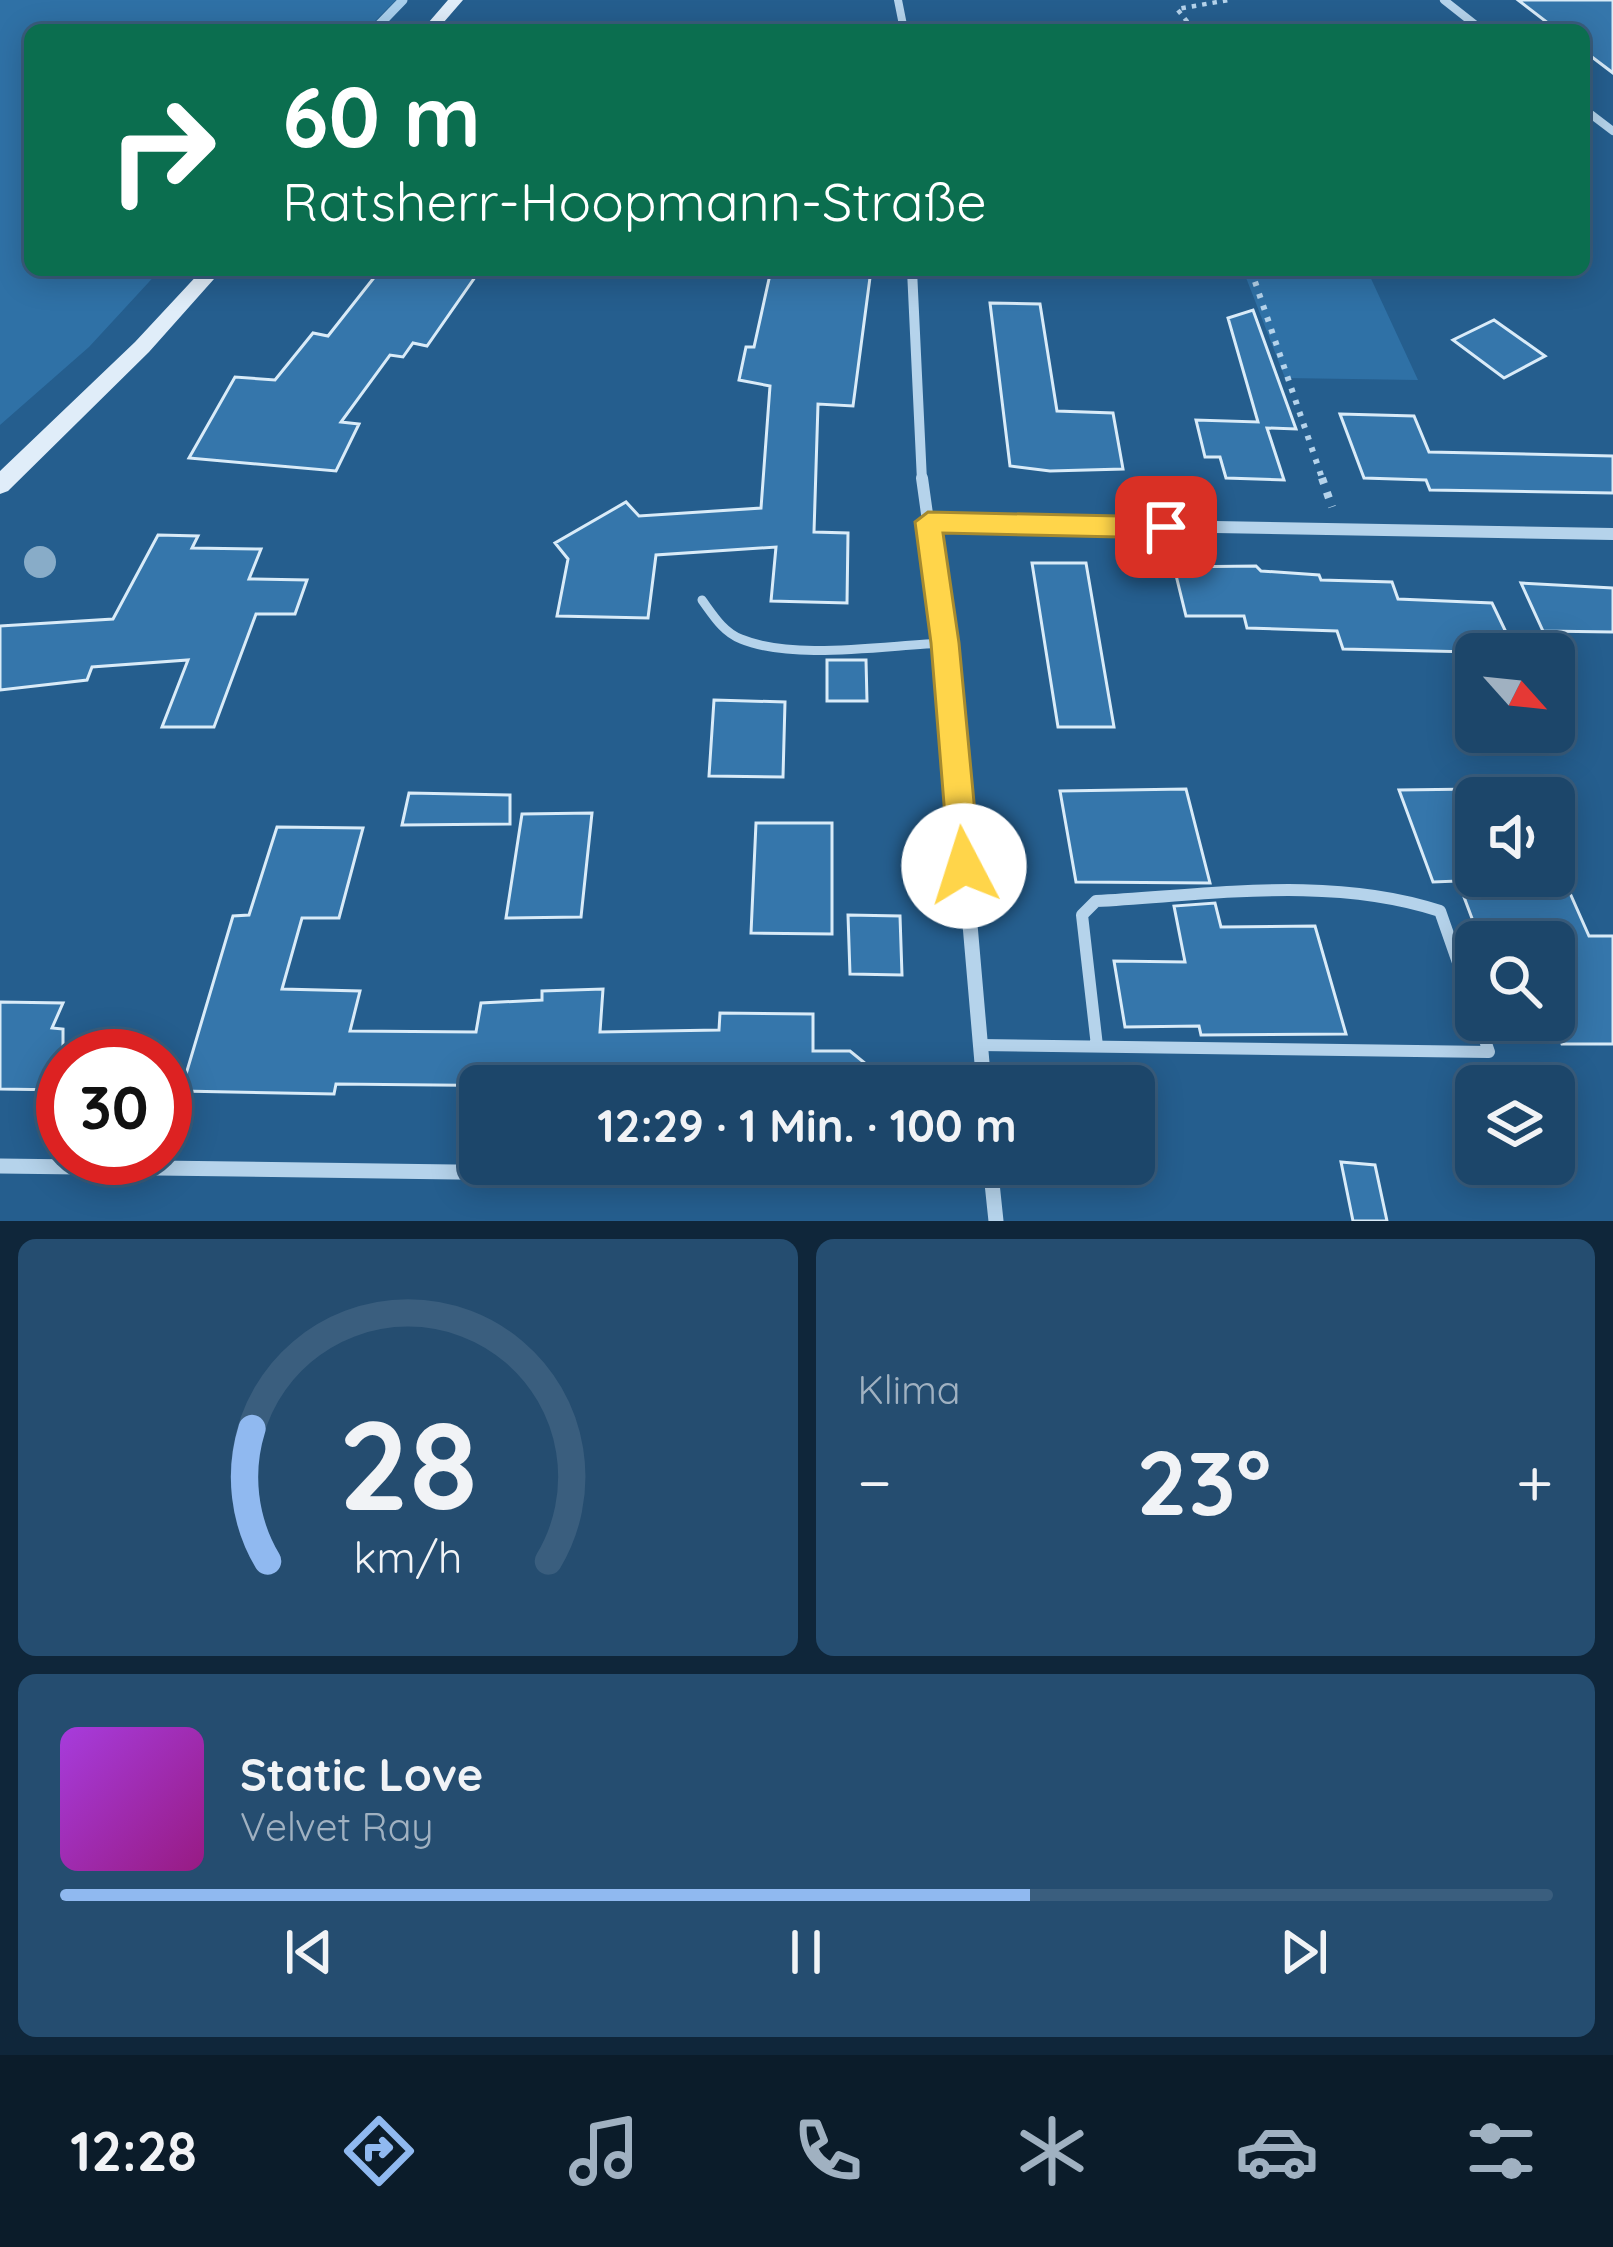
<!DOCTYPE html>
<html lang="de">
<meta charset="utf-8">
<style>
:root{--surface:#1c466a;--page:#254d70;--text:#f1f3f6;--muted:#a0b1c1;--line:#3a5e7e;--accent:#90b9f0}
body{margin:0;font-family:Quicksand,sans-serif;background:var(--page);color:var(--text);height:100vh;display:flex;flex-direction:column;font-size:45px;white-space:nowrap}
*{box-sizing:border-box;margin:0}
p{font-size:39px;color:var(--muted)}
.icon{flex:none;width:66px;height:66px;fill:none;stroke:currentColor;stroke-width:2;stroke-linecap:round;stroke-linejoin:round}
.map{position:relative;height:1221px;overflow:hidden}
.panel{display:flex;flex-direction:column;gap:18px;padding:18px;background:#0f263a;flex:1}
.panel>*{flex:none}
.top-card{position:absolute;left:24px;top:24px;width:1566px;height:252px;border-radius:18px;box-shadow:0 6px 30px #0003,0 0 0 3px var(--line);background:#0b6e4f;color:#fff;overflow:hidden}
.needle{width:78px;rotate:117deg}
.buttons{position:absolute;left:1455px;top:633px;display:grid;gap:24px}
.buttons a{display:grid;place-items:center;width:120px;height:120px;border-radius:18px;background:var(--surface);box-shadow:0 6px 30px #0003,0 0 0 3px var(--line);font-size:60px}
.speed{position:absolute;left:36px;top:1029px;display:flex;gap:24px;font-size:60px;font-weight:700;text-align:center}
.speed>*{display:grid;place-content:center;width:156px;height:156px;border-radius:50%;background:var(--surface);box-shadow:0 6px 30px #0003,0 0 0 3px var(--line);line-height:1}
.speed .limit{border:18px solid #d22;background:#fff;color:#111}
.pin{position:absolute;display:grid;place-items:center;width:102px;height:102px;color:#fff;margin:-51px;border-radius:24px;box-shadow:0 6px 18px #0006}
.me{position:absolute;width:132px;margin:-66px;rotate:355deg;stroke-linejoin:round;filter:drop-shadow(0 0 9px #0008)}
.turn{display:flex;align-items:center;gap:42px;height:252px;padding:0 60px;font-size:54px}
.turn .icon{width:156px;height:156px;stroke-width:2.5}
.turn b{display:block;font-size:84px;line-height:102px}
.big{font-size:90px;font-weight:700;line-height:1.1}
.panel .card{flex:1;display:flex;flex-direction:column;justify-content:center;gap:18px;min-width:0;padding:0 42px;border-radius:18px;background:var(--page)}
.panel .dial{align-items:center;gap:0}
.dial svg{height:312px;overflow:visible;fill:none;stroke:var(--line);stroke-width:7;stroke-linecap:round;text-anchor:middle}
.dial text{fill:var(--text);stroke:none}
.song{display:flex;align-items:center;gap:36px}
.cover{width:144px;height:144px;border-radius:18px;background:linear-gradient(135deg,hsl(280 70% 55%),hsl(310 70% 35%))}
.played{height:12px;border-radius:6px;background:linear-gradient(90deg,var(--accent) 65%,var(--line) 65%)}
.keys{display:flex;justify-content:space-around;direction:ltr}
.heat{display:flex;justify-content:space-between;align-items:center;font-size:66px;direction:ltr}
.panel .tiles{flex:1;display:grid;gap:18px;grid-template-columns:1fr 1fr}
.card:last-child{grid-column:span 2}
.trip{position:absolute;left:459px;top:1065px;width:696px;height:120px;border-radius:18px;background:var(--surface);box-shadow:0 6px 30px #0003,0 0 0 3px var(--line);font-weight:700;line-height:120px;text-align:center}
.menu{display:flex;height:192px;justify-content:space-around;align-items:center;background:#0b1c2a;color:var(--muted)}
.menu .icon{width:84px;height:84px}
.menu .active{color:var(--accent)}
.menu b{font-size:54px;color:var(--text)}
.map>svg:first-child{display:block}
</style>
<div class="map">
<svg width="1613" height="1221" viewBox="0 0 1613 1221">
<rect width="100%" height="100%" fill="#255e8e"/>
<path fill="#2f71a6" d="M0 0H396L366 30H30V270H160L89 347 0 425Z
M1243 270H1367L1418 380 1285 378Z"/>
<g fill="none" stroke-linecap="round" stroke-linejoin="round">
<path stroke="#a9cfec" stroke-width="9" d="M374 30 403 0"/>
</g>
<path fill="#3576ab" stroke="#d9ebf8" stroke-width="3" d="M1518 0H1613V73L1584 51V30H1557Z
M380 270H480L427 346 413 343 403 357 390 355 341 422 359 424 336 471 189 458 235 377 275 380 313 333 328 336Z
M771 270H871L853 406 818 404 814 532 848 533 847 603 771 601 776 547 656 555 648 618 557 616 568 559 555 543 626 502 639 516 761 508 770 386 739 380 746 347H754Z
M990 303 1040 304 1057 411 1113 413 1123 469 1050 471 1010 466Z
M1253 310 1296 429 1267 428 1284 480 1226 478 1220 457H1205L1196 420 1258 422 1228 318Z
M1494 320 1545 356 1504 378 1453 340Z
M1340 414 1414 416 1429 452 1613 456V493L1430 490 1426 480 1364 478Z
M158 535 198 536 192 548 261 549 249 579 307 580 295 614H256L214 727H162L188 660 92 667 87 680 0 690V626L113 619Z
M1032 563H1086L1114 727H1058Z
M1256 566 1261 571 1319 575 1321 580 1392 582 1398 599 1492 603 1516 653 1343 649 1337 631 1247 628 1244 616H1186L1174 567Z
M1521 583 1613 588V632L1543 631Z
M827 660H866L867 701H827Z
M714 700 785 702 783 777 709 776Z
M1186 789 1210 883 1076 882 1060 791Z
M1476 789V876H1554V857L1589 936H1613V1044H1562L1554 1022V942L1479 937 1458 881 1433 882 1399 790Z
M409 793 510 795V824L402 825Z
M592 813 581 917 506 918 522 814Z
M756 823H832V934L751 933Z
M277 827 363 828 339 918H302L282 989 360 991 350 1031 476 1032 481 1003 542 1000V991L603 989 600 1032 719 1030 720 1013 813 1014V1051H850L893 1086H621L622 1079 532 1082V1086L336 1084 334 1094 181 1091 233 916 249 915Z
M1215 903 1221 927 1315 926 1346 1034 1201 1035 1199 1026 1125 1027 1114 961 1185 962 1174 906Z
M848 915 900 916 902 975 850 974Z
M0 1002 63 1003 52 1028 63 1029V1090L0 1089Z
M1341 1162 1375 1165 1387 1221H1353Z"/>
<g fill="none" stroke-linecap="round" stroke-linejoin="round">
<path stroke="#b5d3eb" stroke-width="4.5" stroke-dasharray="4.5 6" stroke-linecap="butt" d="M1194 30 1177 9 1229 0"/>
<path stroke="#b5d3eb" stroke-width="6" stroke-dasharray="4.5 8" stroke-linecap="butt" d="M1251 270 1323 481"/>
<path stroke="#b5d3eb" stroke-width="8" stroke-dasharray="6 9" stroke-linecap="butt" d="M1322 478 1332 507"/>
<path stroke="#b5d3eb" stroke-width="6" d="M1463 30 1480 28"/>
<path stroke="#b5d3eb" stroke-width="9" d="M702 600C713 615 723 632 741 639 794 661 887 645 945 643"/>
<path stroke="#b5d3eb" stroke-width="12" d="M980 1045 1489 1052 1478 1020
M1097 1046 1082 915 1096 901C1209 895 1330 875 1440 911L1476 1014"/>
<path stroke="#b5d3eb" stroke-width="8" d="M898 0 904 30
M1444 0 1482 30
M1584 109 1613 131"/>
<path stroke="#b5d3eb" stroke-width="10" d="M912 270 922 481"/>
<path stroke="#b5d3eb" stroke-width="12" d="M922 478 945 643 960 812
M928 522 1613 534"/>
<path stroke="#b5d3eb" stroke-width="15" d="M960 809 984 1086
M990 1164 996 1221
M0 1166 991 1179"/>
<path fill="#e0edf9" fill-rule="evenodd" d="M448 0H463L437 30H422Z
M202 270H222L149 352 8 491 0 494V471L135 342Z"/>
</g>
<circle fill="#88acc8" cx="40" cy="562" r="16"/>
<path fill="#ffd54a" stroke="#a68a30" stroke-width="3" d="M928 512 1166 517 1179 527 1166 538 943 533 959 643 980 866 976 877 964 882 953 877 949 866 931 643 915 522Z"/>
</svg>
<div class="buttons">
<a><svg class="needle" viewBox="-14 -14 28 28"><path d="M0-13l5 13h-10z" fill="#e53935"/><path d="M0 13l5-13h-10z" fill="#a0b1c1"/></svg></a>
<a><svg class="icon" aria-label="sound" viewBox="0 0 24 24"><path d="M4 9h4l5-4v14l-5-4H4zM17 9q2 3 0 6"/></svg></a>
<a><svg class="icon" aria-label="search" viewBox="0 0 24 24"><circle cx="10" cy="10" r="6"/><path d="M15 15l6 6"/></svg></a>
<a><svg class="icon" aria-label="layers" viewBox="0 0 24 24"><path d="M12 4l9 5-9 5-9-5zM3 14l9 5 9-5"/></svg></a>
</div>
<div class="speed"><div class="limit">30</div></div>
<div class="pin" style="left:1166px;top:527px;background:#d93025"><svg class="icon" aria-label="arrive" viewBox="0 0 24 24"><path d="M6 21V4h12l-3 4 3 4H6"/></svg></div>
<svg class="me" style="left:964px;top:866px" viewBox="-20 -20 40 40"><circle r="19" fill="#fff"/><path d="M0-13L10 11 0 6-10 11z" fill="#ffd54a"/></svg>
<div class="trip">12:29 · 1 Min. · 100 m</div>
<div class="top-card">
<div class="turn"><svg class="icon" aria-label="right" viewBox="0 0 24 24"><path d="M7 20v-9h11M14 6l5 5-5 5"/></svg><div><b>60 m</b>Ratsherr-Hoopmann-Straße</div></div>
</div>
</div>
<section class="panel">
<div class="tiles">
<div class="card dial"><svg viewBox="0 0 100 80">
<path d="M14 69A42 42 0 1 1 86 69"/>
<path d="M14 69A42 42 0 0 1 10 35" stroke="#90b9f0"/>
<text x="50" y="56" font-size="32" font-weight="700">28</text>
<text x="50" y="72" font-size="11">km/h</text>
</svg></div>
<div class="card"><p>Klima</p>
<div class="heat"><a>−</a><b class="big">23°</b><a>+</a></div>
</div>
<div class="card">
<div class="song"><i class="cover"></i><div><b>Static Love</b><p>Velvet Ray</p></div></div>
<div class="played"></div>
<div class="keys"><svg class="icon" aria-label="previous" viewBox="0 0 24 24"><path d="M18 5L8 12l10 7zM5 5v14"/></svg><svg class="icon" aria-label="pause" viewBox="0 0 24 24"><path d="M8 5v14M16 5v14"/></svg><svg class="icon" aria-label="next" viewBox="0 0 24 24"><path d="M6 5l10 7-10 7zM19 5v14"/></svg></div>
</div>
</div>
</section>
<nav class="menu">
<b>12:28</b>
<svg class="icon active" aria-label="directions" viewBox="0 0 24 24"><path d="M12 3l9 9-9 9-9-9zM9 14v-3h6M13 9l2 2-2 2"/></svg>
<svg class="icon" aria-label="music" viewBox="0 0 24 24"><path d="M9 18V5l10-2v13"/><circle cx="6" cy="18" r="3"/><circle cx="16" cy="16" r="3"/></svg>
<svg class="icon" aria-label="phone" viewBox="0 0 24 24"><path d="M5 4h4l2 5-3 2q2 4 5 5l2-3 5 2v4C11 20 4 13 5 4z"/></svg>
<svg class="icon" aria-label="climate" viewBox="0 0 24 24"><path d="M12 3v18M4 7l16 10M4 17L20 7"/></svg>
<svg class="icon" aria-label="car" viewBox="0 0 24 24"><path d="M5 17H2v-5l4-1 3-4h7l3 4 3 1v5h-3M9 17h6M6 11h13"/><circle cx="7" cy="17" r="2"/><circle cx="17" cy="17" r="2"/></svg>
<svg class="icon" aria-label="filters" viewBox="0 0 24 24"><path d="M4 7h16M4 17h16"/><circle cx="9" cy="7" r="2"/><circle cx="15" cy="17" r="2"/></svg>
</nav>
